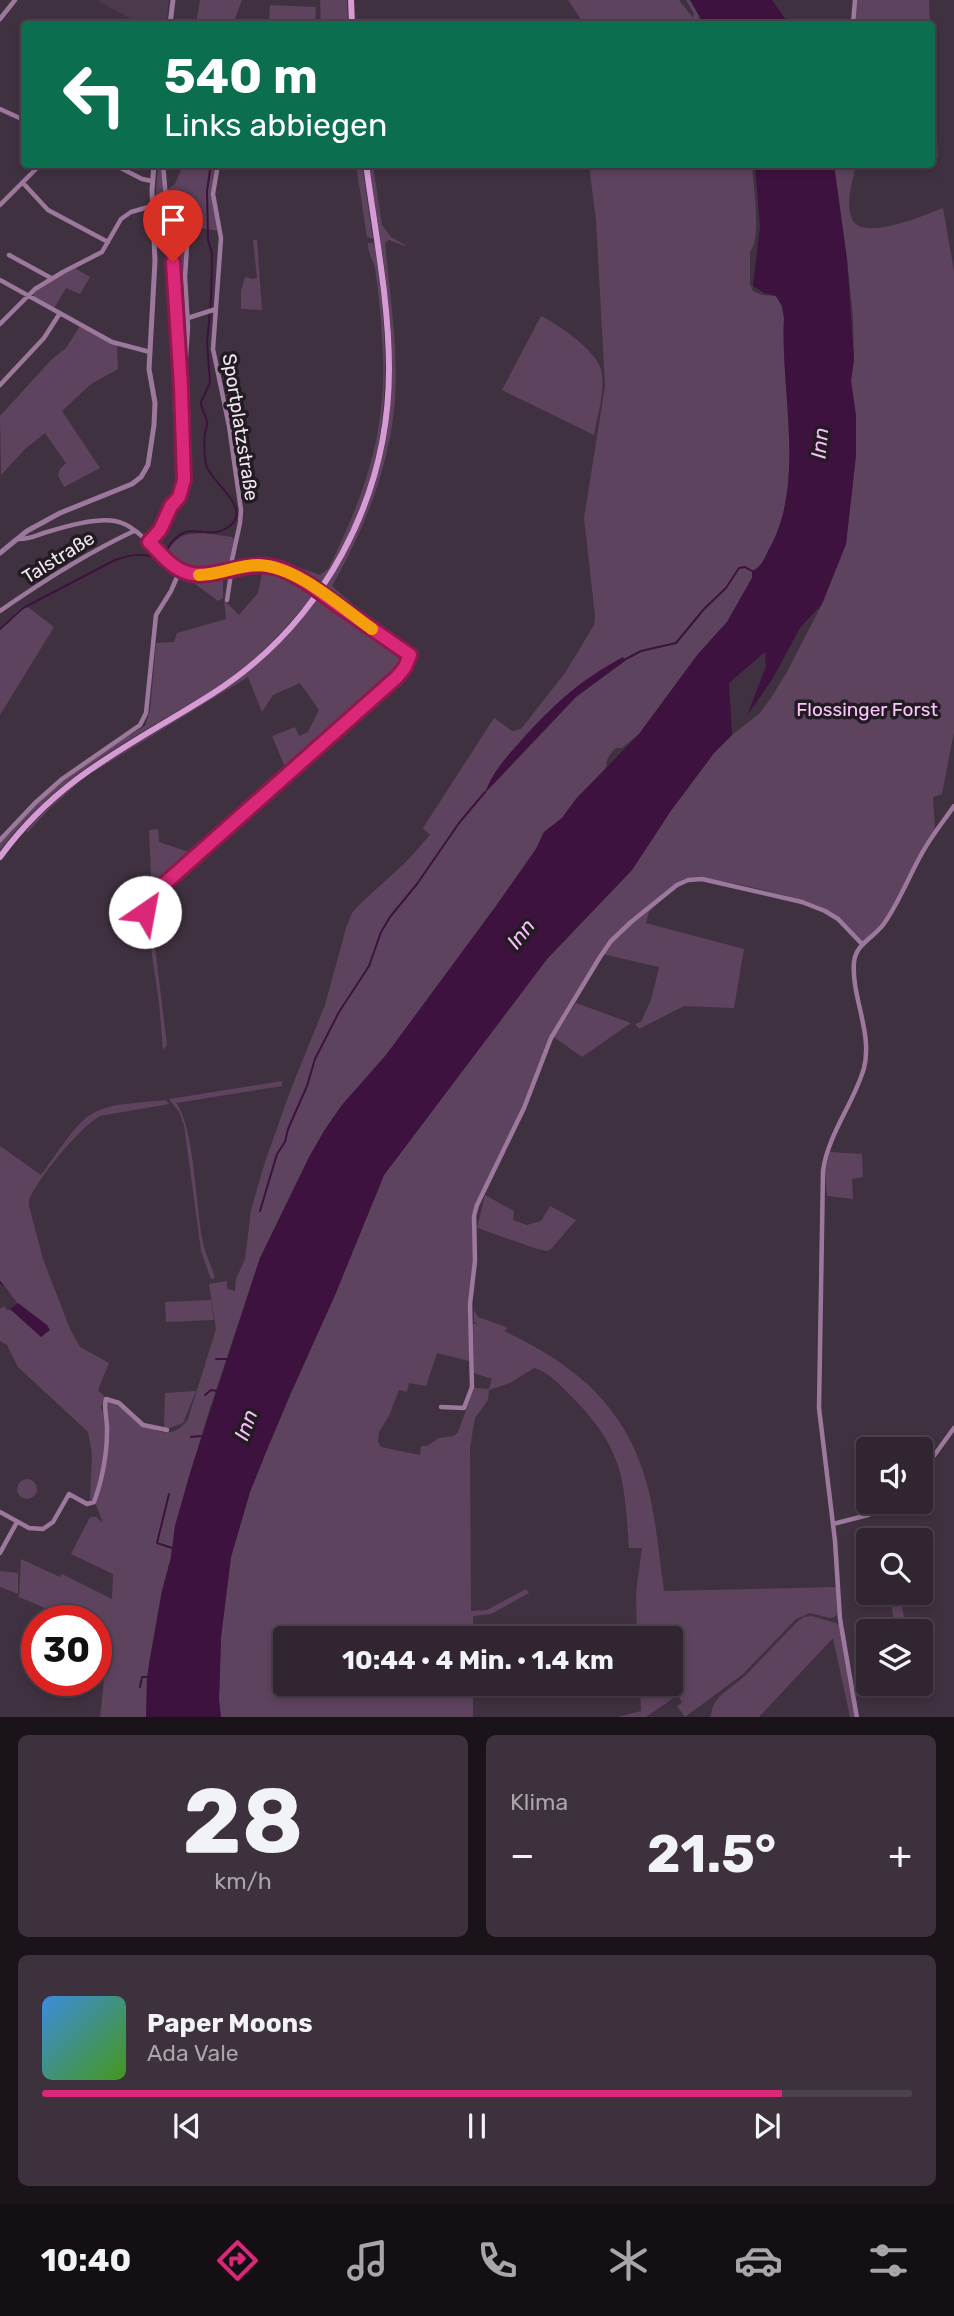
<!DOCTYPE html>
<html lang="de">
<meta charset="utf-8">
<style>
:root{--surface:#302530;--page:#3c313c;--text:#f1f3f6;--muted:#a8a5ab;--line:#4b424c;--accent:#db2777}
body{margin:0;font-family:Rubik,sans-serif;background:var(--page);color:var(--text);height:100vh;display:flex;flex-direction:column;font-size:26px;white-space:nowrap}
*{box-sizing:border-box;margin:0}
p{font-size:23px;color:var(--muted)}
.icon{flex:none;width:38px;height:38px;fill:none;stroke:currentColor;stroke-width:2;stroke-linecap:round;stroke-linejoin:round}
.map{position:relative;height:1717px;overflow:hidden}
.details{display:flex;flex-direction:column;gap:18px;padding:18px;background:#1a141a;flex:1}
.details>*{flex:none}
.banner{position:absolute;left:21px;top:21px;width:914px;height:147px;border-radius:7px;box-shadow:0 4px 10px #0003,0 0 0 2px var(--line);background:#0b6e4f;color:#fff;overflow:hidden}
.controls{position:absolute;left:856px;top:1437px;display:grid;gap:14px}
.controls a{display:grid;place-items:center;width:77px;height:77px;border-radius:7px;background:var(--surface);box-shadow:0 4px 10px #0003,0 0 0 2px var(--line);font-size:35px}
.speed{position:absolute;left:21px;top:1605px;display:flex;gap:14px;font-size:35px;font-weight:700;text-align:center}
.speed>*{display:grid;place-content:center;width:91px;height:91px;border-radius:50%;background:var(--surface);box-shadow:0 4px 10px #0003,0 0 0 2px var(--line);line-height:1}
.speed .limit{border:10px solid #d22;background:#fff;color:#111}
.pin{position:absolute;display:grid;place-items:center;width:60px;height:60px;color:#fff;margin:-72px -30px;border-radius:50% 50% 50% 0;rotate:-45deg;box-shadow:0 0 7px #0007}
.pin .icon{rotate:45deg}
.me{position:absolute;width:77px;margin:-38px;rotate:33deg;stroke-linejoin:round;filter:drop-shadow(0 0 5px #0008)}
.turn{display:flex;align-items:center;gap:24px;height:147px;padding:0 28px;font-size:32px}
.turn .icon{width:91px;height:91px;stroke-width:2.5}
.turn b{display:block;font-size:49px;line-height:60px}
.big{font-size:52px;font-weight:700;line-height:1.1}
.details .tile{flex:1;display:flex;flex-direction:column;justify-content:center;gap:10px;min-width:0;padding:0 24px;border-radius:10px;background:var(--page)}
.details .dial{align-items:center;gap:0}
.dial b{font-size:91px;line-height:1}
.song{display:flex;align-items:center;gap:21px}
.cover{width:84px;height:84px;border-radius:10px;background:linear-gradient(135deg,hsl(210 70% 55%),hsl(100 70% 35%))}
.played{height:7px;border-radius:4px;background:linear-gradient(90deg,var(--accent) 85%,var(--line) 85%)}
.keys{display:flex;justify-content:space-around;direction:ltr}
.heat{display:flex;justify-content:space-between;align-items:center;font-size:38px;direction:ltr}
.details .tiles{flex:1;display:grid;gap:18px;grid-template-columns:1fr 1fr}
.tile:last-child{grid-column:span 2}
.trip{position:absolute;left:273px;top:1626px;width:410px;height:70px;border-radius:7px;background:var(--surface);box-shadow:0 4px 10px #0003,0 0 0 2px var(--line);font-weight:700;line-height:70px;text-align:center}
.dock{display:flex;height:112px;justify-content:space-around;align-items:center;background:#130f13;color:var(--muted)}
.dock .icon{width:49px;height:49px}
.dock .selected{color:var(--accent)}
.dock b{font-size:32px;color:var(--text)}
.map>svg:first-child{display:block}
</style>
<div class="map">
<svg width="954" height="1718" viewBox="0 0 954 1718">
<rect width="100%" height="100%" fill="#403140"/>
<path fill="#4c394c" d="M97 0H169L166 24H140Z"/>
<path fill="#5e435e" d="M200 0H242L233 24H196Z
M320 0H347L348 24H321Z
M568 0H679L693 18 694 14 686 0H690L698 13 701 24H584Z
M856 0H929L930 24H854Z
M270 5 316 7 315 24H269Z
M931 35 938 158H931Z
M158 165H162L166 199 162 213 155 206Z
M183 165H216L213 179 219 231 187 226 183 266 186 331 183 381 180 331 182 325H180L168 189 175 184Z
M356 165H362L373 239 367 237Z
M369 165H373L382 225 391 237 405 245V246L389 240 385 243C390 295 398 347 395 399 390 466 365 528 332 586L410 655 404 653V665L396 676 287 772 272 736 295 727 299 736 308 732 319 710 300 683 273 695 262 712 248 677 85 777 50 808 28 832 26 831C84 765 153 738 223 690 320 624 384 514 391 397 396 319 380 241 369 165Z
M589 165H752C753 185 762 237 750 252V284L753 291 762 295 776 296 782 306 784 318C780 391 807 485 768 551 764 560 761 567 752 571V578L727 622 698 654 639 734 622 748H616C609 755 606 759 606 768L576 799 562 818 544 832 536 849 496 906 409 1024 386 1055 342 1105 324 1131 260 1258 207 1417 175 1526 171 1558 162 1591 149 1662 146 1717H100L109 1635 96 1631V1620H73L19 1597 21 1559 60 1577 62 1574 112 1599 113 1574 71 1554 90 1517H96L103 1523 95 1502 104 1468 106 1404 109 1401C132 1406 162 1456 188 1419L216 1329 209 1284 227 1281V1289L235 1291 236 1279 245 1259 251 1210 265 1162 291 1089 325 1005 346 928 352 913 361 903 406 862 430 835 423 828 494 718 512 731 521 729 565 673 594 625 595 616 584 518 605 386 596 220Z
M834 165H856C853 180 845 203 852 219 861 242 926 215 943 208L954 271V732L942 794 933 797 935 829 921 850V854L883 925 862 944C850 933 837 916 822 908 805 899 699 872 684 879 674 884 664 895 654 903L656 905 649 912 646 923 744 949 734 1008 684 1006 639 1029 635 1024 641 1022 651 1000 659 967 602 954 552 1032 527 1100 476 1212 477 1249 469 1319V1361L437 1353 426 1386 409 1383 407 1392 399 1390 389 1416 379 1432 378 1442 381 1447 420 1455 421 1446H427L439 1438 454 1436 458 1432 474 1388 489 1389 492 1379 474 1373 473 1324 477 1323 474 1322V1310L478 1317 506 1327 507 1329 504 1331C573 1363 625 1405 646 1481 656 1516 659 1555 664 1591L836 1587 837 1614 835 1617 830 1618 810 1613 796 1619 743 1674 685 1717 677 1706 682 1703 678 1695 646 1717H618L641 1711 640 1684H670V1638H637L636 1592 642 1548H629C624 1478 624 1450 572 1397 562 1387 548 1371 534 1368L510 1383 489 1390 488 1400 475 1418 470 1447 471 1611 487 1610 526 1589 529 1593 491 1614 473 1616V1638H285V1684H473V1717L221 1718 219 1700 221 1637 231 1557 250 1492 266 1452 290 1395 335 1295 384 1175 547 959 632 870 670 812 714 753 732 735 759 714 771 698 787 672 822 604 846 544 856 455V416L851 381 854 359 853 317 847 259Z
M253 240H257L262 310 241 309V291L245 277 253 279 257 278Z
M368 243H373L375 247C388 336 393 421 361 507 351 535 334 562 319 588 292 570 270 561 237 565L234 563 257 559H276L320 575 328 569C367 491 389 426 382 337 381 314 378 291 375 268 373 260 367 251 368 243Z
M75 268 90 277 80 294 66 288 54 308 34 297 33 293 52 280Z
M541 316C559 325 596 350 601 370 606 391 597 415 594 435L502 390Z
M80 326 117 345 118 369 91 384 62 411 100 468 64 487 58 475 60 469 66 463 45 433 25 449 1 475 0 416 51 360 66 348Z
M204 533 232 537 234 541C232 549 232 562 226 567 211 581 176 571 166 554 177 535 183 534 204 533Z
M263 568 281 572 315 593C294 619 272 644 246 666 216 691 180 709 147 729 88 764 43 795 0 850V842L47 793 101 752 145 726 150 711 156 643 174 642 177 633 226 619 224 600 239 615 258 593Z
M192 576 223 577V598L218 601 190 580Z
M23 606 29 608 54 627 0 715V628Z
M158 829 159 842 195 854 158 888 147 890 142 886V875L151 876 149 830Z
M174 876 152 900 150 907 167 1045 163 1050 159 1003 146 913 149 899Z
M576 1003 631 1023 582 1057 554 1037Z
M282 1081V1086L176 1103C194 1126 196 1205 202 1237 204 1252 211 1264 215 1278L211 1279 201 1251 184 1125 179 1112 169 1099Z
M166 1100 169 1104 100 1116C80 1127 37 1179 29 1200V1206L43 1259 70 1329 80 1347 109 1363 98 1390 105 1397 101 1407C112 1436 101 1470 94 1499L90 1502 92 1454 88 1432 18 1367 7 1345 0 1341V1309L4 1306 8 1311 10 1309 41 1336C28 1317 16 1301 3 1284L0 1286V1146L41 1175C55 1157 75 1122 95 1112 115 1102 144 1103 166 1100Z
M830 1152 862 1154 863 1177 852 1179 853 1199 827 1196 825 1171Z
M485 1195 514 1211 513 1220 527 1225 541 1221 550 1206 576 1220 551 1249 548 1251 537 1249 477 1228Z
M211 1300 214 1320 166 1322 165 1302Z
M196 1391 183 1423 170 1428H164L165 1393Z
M17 1489a10 10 0 1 1 20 0a10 10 0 1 1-20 0Z
M0 1571 18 1573V1594L0 1587Z
M889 1593H899L907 1631H896Z
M812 1616 839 1624 856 1717H850L833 1638 759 1717 710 1718 713 1706 719 1697 746 1675 797 1622 804 1617Z"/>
<path fill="#3d123e" d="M690 0H772L789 24H704Z
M755 165H834L847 259 854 359 851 381 856 416V455L846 544 822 604 800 628 773 678 747 716 766 666 765 652 729 683 732 735 714 753 670 812 632 870 547 959 384 1175 335 1295 290 1395 266 1452 250 1492 231 1557 221 1637 219 1700 221 1717H146L147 1677 162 1591 171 1557 175 1526 190 1473 260 1258 309 1157 324 1131 342 1105 386 1055 496 906 536 849 544 832 562 818 576 799 639 734 698 654 727 622 752 578V571C761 567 764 560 768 551 807 485 780 391 784 318L782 306 776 296 764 293 753 286 760 226Z
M623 657 625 661 576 697 485 793C493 770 510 753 526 735 559 700 579 681 623 657Z
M18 1303 47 1325 50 1330 41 1337 10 1309Z"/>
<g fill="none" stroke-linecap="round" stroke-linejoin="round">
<path stroke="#3d123e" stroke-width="2" d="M166 551C186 515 204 542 227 528 256 510 211 483 206 465 204 455 204 443 205 433 205 431 208 425 207 422 206 415 201 410 201 402L210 383 207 342 211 301 212 254 208 240 207 191 211 164
M0 629 23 608 115 560C130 555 140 553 155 557
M624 660 641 651 676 643 704 609 726 588 739 568 745 567 752 571
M260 1211 277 1154 285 1142 288 1129 307 1086 315 1059 339 1012 369 966 381 932 390 917 417 884 459 823 485 792
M0 1282 2 1285
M216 1359H227
M205 1395 211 1390 217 1391
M191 1437 201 1436
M169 1494 157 1543 172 1548
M140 1687 142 1677H147"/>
<path stroke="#9c789c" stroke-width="4.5" d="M0 19 15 0
M853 24 855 0
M0 109 24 120
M113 164 142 179 152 181
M218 164 213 194 221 238 213 349 229 426 241 510 240 523 230 569 231 574 227 600
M23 183 48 210 108 242
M0 205 41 164
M9 255 51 278
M0 280 112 342 150 352
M188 318 216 309
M0 324 35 289 63 272 102 252 121 219 131 212 152 206
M0 385 44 338 60 313
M182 387 184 385 188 327 185 277 188 229
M17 539C28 540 37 535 47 532 67 526 95 518 115 521 143 526 160 563 183 571 211 582 237 561 266 566 294 570 317 590 340 606 363 623 386 639 409 655L405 667 397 677 162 886C150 894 145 897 145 912
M149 542 160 529 171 506 179 497 184 472 178 335 163 164
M0 611C43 581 87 553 134 531
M0 840 35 803 62 779 140 725 146 713 156 615 171 591 180 570
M441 1407 464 1408 472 1387 470 1304 475 1261 474 1216 477 1205 524 1108 551 1038 600 957 611 941 631 922 677 885 688 880 702 879 802 902 825 911 838 919 862 944
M920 1475 954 1428
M0 1512 29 1528 43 1529 53 1522 69 1494 87 1504 94 1502C102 1481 107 1454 107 1432 108 1421 103 1408 106 1399L119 1403 143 1425 167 1430
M833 1524 868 1515 894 1502
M0 1553 17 1522
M857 1718 840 1619 835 1541 819 1408 823 1171C828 1134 854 1103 864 1068 873 1033 851 996 854 962 856 944 873 938 883 925 899 903 908 878 921 855 930 838 943 822 954 806"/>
<path stroke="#9c789c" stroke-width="5" d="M170 24 173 0
M0 553 27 531 60 513 132 484 141 477 148 465 154 425 155 403 149 369 155 261 152 190 154 164"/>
<path stroke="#d69bd5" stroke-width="6" d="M351 0 352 24
M0 857C59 776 130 746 212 694 322 624 389 500 389 369 389 301 375 232 366 164"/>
</g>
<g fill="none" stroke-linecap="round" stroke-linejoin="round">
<g stroke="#8e194d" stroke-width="18">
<path id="route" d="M145 912C145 897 150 894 162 886L397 677 405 667 410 655C386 639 363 622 339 606 321 593 302 577 281 569 243 555 207 588 177 568 166 562 159 551 149 542L160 530 171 506 179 497 184 480 181 387 173 262"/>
</g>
<use href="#route" stroke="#db2777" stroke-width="12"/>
<path stroke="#f59e0b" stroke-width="12" d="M199 575C220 575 237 565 258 565 297 566 341 607 372 629"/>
</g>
<g text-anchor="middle" stroke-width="7" stroke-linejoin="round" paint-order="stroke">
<g font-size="19" fill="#f2e8f1" stroke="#221b22">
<text transform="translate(241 427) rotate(81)" y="7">Sportplatzstraße</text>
<text transform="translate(58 557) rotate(-32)" y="7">Talstraße</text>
</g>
<g font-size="19" fill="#ffc5fe" stroke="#221b22">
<text x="867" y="716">Flossinger Forst</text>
</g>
<g font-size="21" font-style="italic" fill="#f7bef7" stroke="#221b22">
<text transform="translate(820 443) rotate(-85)" y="7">Inn</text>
<text transform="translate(521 934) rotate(-52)" y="7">Inn</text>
<text transform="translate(246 1425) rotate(-70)" y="7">Inn</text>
</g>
</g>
</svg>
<div class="controls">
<a><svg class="icon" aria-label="sound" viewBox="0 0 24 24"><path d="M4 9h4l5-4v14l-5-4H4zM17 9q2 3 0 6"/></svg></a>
<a><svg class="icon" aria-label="search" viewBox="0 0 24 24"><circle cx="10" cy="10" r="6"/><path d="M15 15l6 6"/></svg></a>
<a><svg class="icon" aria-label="layers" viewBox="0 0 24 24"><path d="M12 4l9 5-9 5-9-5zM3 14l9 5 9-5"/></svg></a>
</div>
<div class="speed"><div class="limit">30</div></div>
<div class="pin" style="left:173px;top:262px;background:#d93025"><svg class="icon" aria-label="arrive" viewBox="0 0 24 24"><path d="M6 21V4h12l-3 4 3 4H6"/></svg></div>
<svg class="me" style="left:145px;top:912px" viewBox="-20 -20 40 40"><circle r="19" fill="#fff"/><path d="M0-13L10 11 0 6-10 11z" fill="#db2777"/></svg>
<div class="trip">10:44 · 4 Min. · 1.4 km</div>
<div class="banner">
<div class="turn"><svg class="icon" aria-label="left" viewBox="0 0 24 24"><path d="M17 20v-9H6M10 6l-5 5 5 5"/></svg><div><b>540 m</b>Links abbiegen</div></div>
</div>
</div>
<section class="details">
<div class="tiles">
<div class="tile dial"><b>28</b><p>km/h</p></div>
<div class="tile"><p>Klima</p>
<div class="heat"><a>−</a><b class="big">21.5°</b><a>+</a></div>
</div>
<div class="tile">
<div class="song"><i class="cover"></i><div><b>Paper Moons</b><p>Ada Vale</p></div></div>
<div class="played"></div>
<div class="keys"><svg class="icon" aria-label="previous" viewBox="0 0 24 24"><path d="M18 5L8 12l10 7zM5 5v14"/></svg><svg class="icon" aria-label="pause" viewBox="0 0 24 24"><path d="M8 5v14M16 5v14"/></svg><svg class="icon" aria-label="next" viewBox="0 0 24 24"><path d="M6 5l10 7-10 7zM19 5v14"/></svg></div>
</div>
</div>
</section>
<nav class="dock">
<b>10:40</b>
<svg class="icon selected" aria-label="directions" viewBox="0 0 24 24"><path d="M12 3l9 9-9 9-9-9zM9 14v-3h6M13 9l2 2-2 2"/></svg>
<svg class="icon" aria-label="music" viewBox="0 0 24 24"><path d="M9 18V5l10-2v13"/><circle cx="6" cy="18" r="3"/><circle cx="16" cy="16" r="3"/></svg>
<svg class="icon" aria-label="phone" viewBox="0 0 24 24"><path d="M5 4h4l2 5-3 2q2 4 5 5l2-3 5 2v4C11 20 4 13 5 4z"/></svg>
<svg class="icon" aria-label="climate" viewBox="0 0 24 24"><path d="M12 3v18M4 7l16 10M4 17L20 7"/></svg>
<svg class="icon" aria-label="car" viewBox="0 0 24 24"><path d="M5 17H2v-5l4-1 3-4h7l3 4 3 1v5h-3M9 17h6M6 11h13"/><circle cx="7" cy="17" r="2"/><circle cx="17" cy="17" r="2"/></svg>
<svg class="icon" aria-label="filters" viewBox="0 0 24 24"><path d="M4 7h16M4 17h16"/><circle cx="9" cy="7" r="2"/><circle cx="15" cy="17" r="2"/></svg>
</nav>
